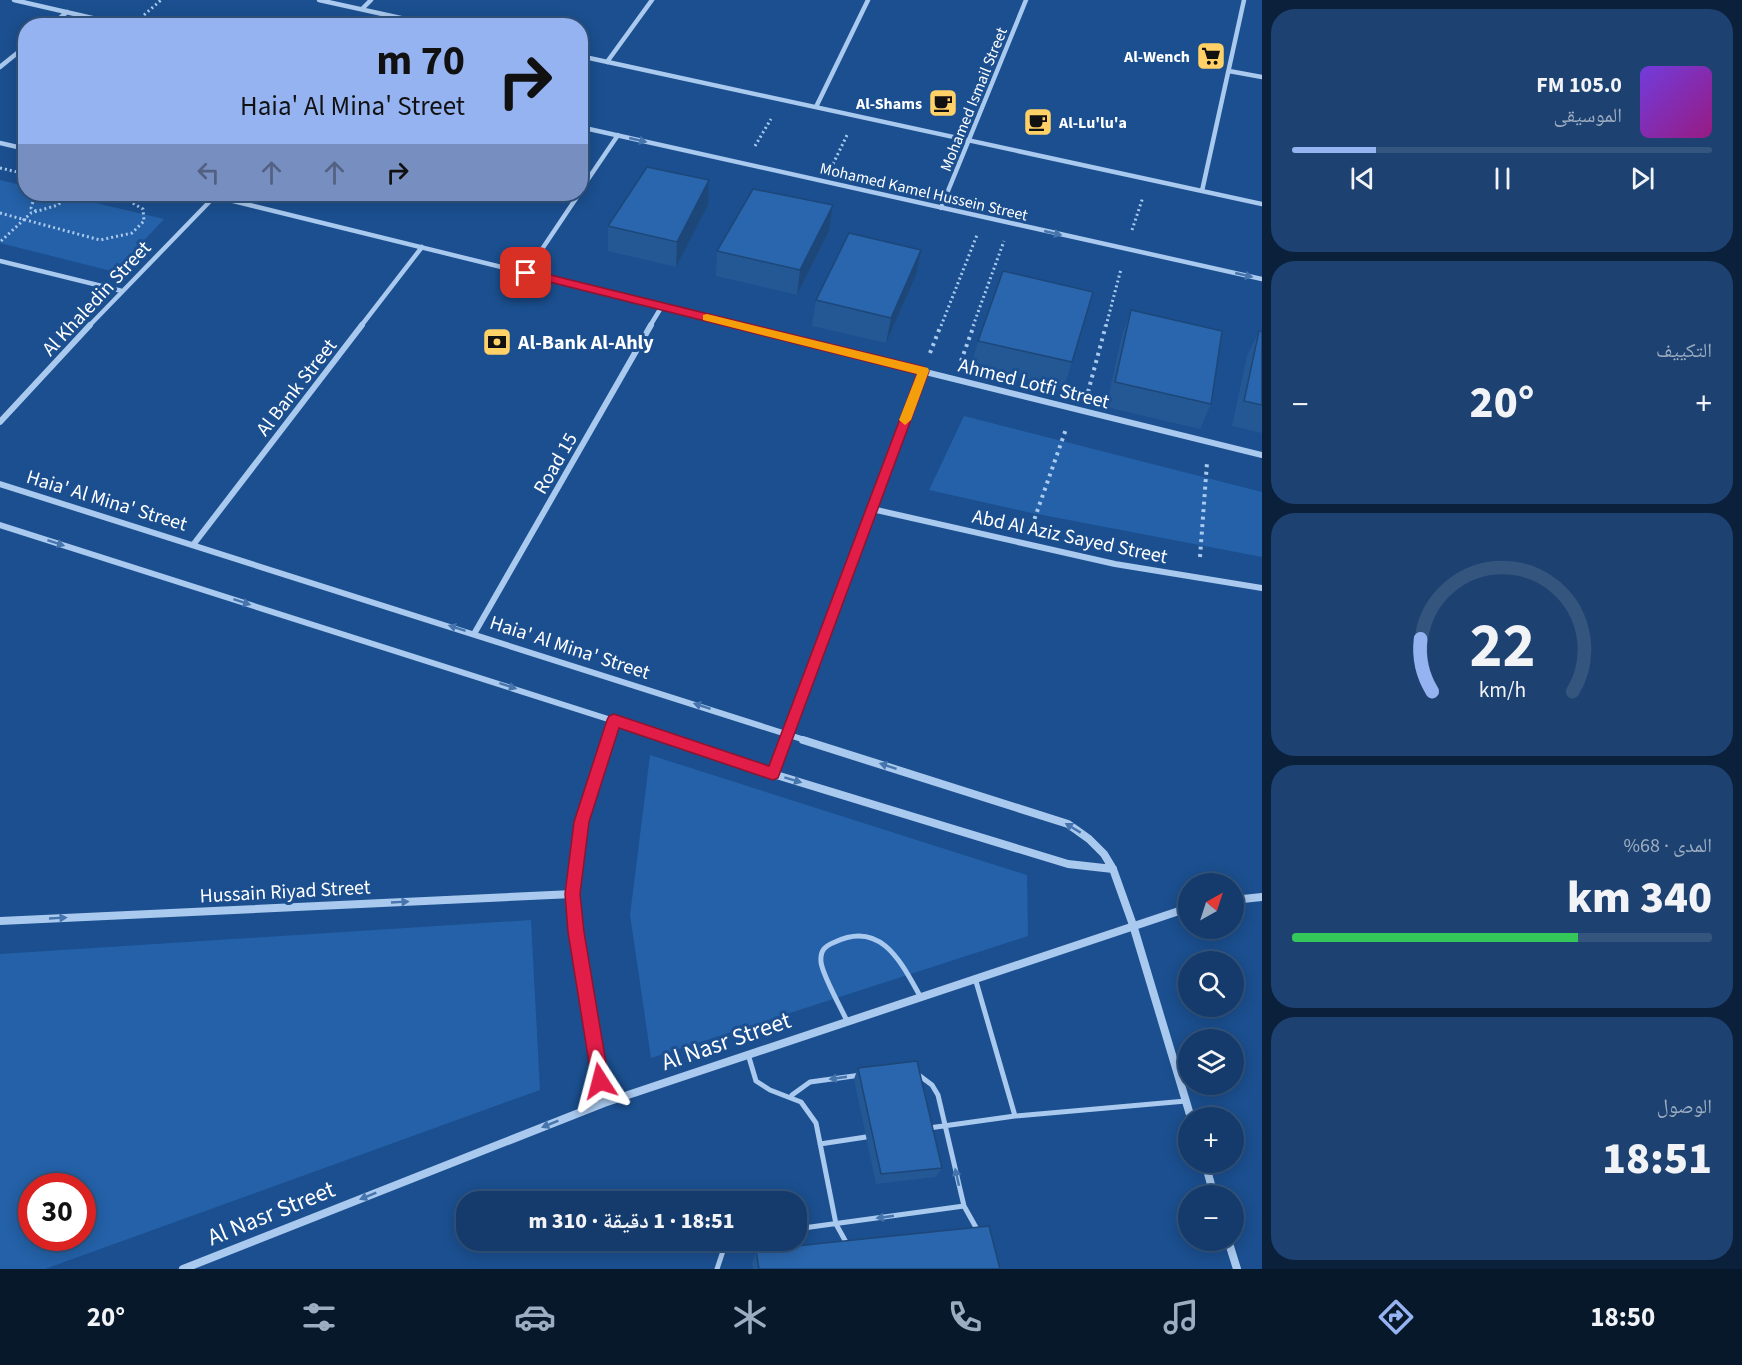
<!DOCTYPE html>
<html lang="ar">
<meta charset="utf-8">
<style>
:root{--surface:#143b6b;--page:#1d4271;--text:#f1f3f6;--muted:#9dadc1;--line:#33557e;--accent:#95b2f1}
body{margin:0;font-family:"Source Sans 3","Noto Naskh Arabic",sans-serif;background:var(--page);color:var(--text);direction:rtl;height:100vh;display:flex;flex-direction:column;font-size:22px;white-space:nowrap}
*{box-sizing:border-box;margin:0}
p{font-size:20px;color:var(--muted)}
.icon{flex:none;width:33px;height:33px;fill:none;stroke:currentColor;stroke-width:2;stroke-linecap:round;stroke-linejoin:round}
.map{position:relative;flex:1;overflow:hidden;direction:ltr}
.details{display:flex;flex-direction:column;gap:9px;padding:9px;background:#0b203b;width:480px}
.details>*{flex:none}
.guide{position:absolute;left:18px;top:18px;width:570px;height:183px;border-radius:24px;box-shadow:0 3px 15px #0003,0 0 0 2px var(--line);direction:rtl;background:#95b2f1;color:#111;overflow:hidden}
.needle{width:39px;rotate:39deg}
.buttons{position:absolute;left:1178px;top:873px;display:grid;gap:12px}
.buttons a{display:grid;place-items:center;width:66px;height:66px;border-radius:50%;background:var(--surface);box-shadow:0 3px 15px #0003,0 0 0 2px var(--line);font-size:30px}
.speed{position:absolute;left:18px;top:1173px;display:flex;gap:12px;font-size:30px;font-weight:700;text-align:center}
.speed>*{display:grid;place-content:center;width:78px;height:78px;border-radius:50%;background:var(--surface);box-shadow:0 3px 15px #0003,0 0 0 2px var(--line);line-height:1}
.speed .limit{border:9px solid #d22;background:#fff;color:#111}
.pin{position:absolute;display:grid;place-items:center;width:51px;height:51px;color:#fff;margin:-26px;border-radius:12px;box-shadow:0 3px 9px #0006}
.me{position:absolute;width:66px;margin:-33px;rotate:351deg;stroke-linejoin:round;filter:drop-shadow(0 0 4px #0008)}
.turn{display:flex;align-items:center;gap:21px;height:126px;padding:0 24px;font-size:27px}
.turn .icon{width:78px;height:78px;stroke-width:2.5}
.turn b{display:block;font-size:42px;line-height:51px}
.lanes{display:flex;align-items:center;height:57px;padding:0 24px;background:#0003;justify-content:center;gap:30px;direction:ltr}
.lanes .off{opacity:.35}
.big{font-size:45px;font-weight:800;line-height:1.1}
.details .card{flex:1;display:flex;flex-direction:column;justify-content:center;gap:9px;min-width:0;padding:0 21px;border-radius:24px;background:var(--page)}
.details .dial{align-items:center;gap:0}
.dial svg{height:156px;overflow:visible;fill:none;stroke:var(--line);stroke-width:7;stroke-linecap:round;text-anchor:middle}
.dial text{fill:var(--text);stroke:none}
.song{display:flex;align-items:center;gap:18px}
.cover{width:72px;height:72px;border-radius:9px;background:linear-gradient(135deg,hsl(260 70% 55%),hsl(310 70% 35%))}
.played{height:6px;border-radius:3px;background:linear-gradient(90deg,var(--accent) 20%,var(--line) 20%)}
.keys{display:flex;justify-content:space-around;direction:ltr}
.heat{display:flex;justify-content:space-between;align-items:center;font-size:33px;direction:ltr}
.charge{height:9px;border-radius:4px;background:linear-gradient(90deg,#34c759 68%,var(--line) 0)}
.trip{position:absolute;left:456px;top:1191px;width:351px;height:60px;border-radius:24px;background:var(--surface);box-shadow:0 3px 15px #0003,0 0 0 2px var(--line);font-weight:800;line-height:60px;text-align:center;direction:rtl}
.menu{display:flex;height:96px;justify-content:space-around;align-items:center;background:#08182b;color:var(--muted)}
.menu .icon{width:42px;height:42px}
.menu .selected{color:var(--accent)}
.menu b{font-size:27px;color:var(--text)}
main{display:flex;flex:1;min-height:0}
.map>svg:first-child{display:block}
</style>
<main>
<section class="details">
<div class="card">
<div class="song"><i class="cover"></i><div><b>105.0 FM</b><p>الموسيقى</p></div></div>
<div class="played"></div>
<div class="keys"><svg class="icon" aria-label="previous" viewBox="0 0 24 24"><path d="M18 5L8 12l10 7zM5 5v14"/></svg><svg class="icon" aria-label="pause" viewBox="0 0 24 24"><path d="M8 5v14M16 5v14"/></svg><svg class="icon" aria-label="next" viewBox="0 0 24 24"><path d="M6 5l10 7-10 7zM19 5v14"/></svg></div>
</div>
<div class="card"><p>التكييف</p>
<div class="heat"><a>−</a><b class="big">20°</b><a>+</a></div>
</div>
<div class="card dial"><svg viewBox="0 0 100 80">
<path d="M14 69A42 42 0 1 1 86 69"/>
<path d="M14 69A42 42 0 0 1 8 42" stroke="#95b2f1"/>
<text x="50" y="56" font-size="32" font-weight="700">22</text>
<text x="50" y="72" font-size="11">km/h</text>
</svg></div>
<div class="card"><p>المدى · 68%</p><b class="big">340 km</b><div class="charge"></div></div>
<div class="card"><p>الوصول</p><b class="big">18:51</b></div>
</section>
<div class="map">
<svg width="1262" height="1269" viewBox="0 0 1262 1269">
<rect width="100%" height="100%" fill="#1b4f8f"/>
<path fill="#2461a8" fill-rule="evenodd" d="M0 180 25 186 26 194H58L164 219 115 272 0 243Z
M964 416 1262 492V557L1027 512 929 490Z
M650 755 1027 875 1028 936 651 1058 630 915Z
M531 920 540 1090 45 1269H0V954ZM32 1186H82V1238H32Z"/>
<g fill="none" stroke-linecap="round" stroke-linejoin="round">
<path stroke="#a9c9ee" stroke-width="3" stroke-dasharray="2 3" stroke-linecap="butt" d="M144 15 161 0
M755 146 771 119
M833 164 848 133
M0 168 26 174
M36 211 31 208 34 198 48 194
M0 213 100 240 132 233 144 221 143 209 129 201 99 194
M1132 230 1143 197
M1 241 31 213 58 205 61 202 60 197 50 194
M941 326 977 235
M973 326 1004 241
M1106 326 1121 269"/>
<path stroke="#a9c9ee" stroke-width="4" stroke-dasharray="3 4.5" stroke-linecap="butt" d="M930 353 941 325
M961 361 974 325
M1088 392 1106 325
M1032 526 1066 429
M1200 557 1207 463"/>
<path stroke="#a9c9ee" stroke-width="5" d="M975 978 1015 1116
M847 1021C841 1008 822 974 821 962 820 950 825 946 835 942 881 920 901 962 920 996
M748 1054 756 1081 770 1090 801 1102 816 1123 836 1224 847 1244
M916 1073 932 1085 938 1095 964 1206 978 1231
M792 1095 810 1082 861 1075
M929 1128 1015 1116 1186 1101
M820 1144 866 1137
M796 1229 964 1206
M717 1269 723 1251 735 1240"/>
<path stroke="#a9c9ee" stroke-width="4.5" d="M14 0 127 26
M319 0 437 26
M362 9 371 0
M50 26 67 12
M580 56 1262 204
M607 62 652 0
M0 67 26 46
M1229 71 1262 77
M816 107 868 0
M580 127 1262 279
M0 143 26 149
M580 191 618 135
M1202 191 1244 0
M205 194 741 326
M941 208 1026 0
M0 261 122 291
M526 273 579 194
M89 326 215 196
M361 326 422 247
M650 326 662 306"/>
<path stroke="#a9c9ee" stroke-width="6" d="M735 325 1262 455
M0 422 90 325
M0 484 808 741
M872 509 1115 564 1262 588
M0 525 677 741
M193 545 362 325
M474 634 651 325
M607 741 614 720
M785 741 924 371"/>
<path stroke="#a9c9ee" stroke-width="8" d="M672 740 773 774 1068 864 1113 869
M803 740 1068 824 1089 839 1104 854 1113 869 1133 925 1191 1118
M773 774 786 740
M1233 900 1262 897
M0 921 573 894
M604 1103 576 932 573 894 582 822 608 740
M1205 1162 1214 1196
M1228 1240 1237 1269
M183 1269 604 1103 1188 908"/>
</g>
<path fill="#245895" d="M709 180 708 205 676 267 608 251V226Z
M833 205 829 231 797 295 716 276 717 251Z
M916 275 886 343 812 326 816 300Z
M1131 310 1211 404 1200 429 1106 407 1122 335Z
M1259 331H1262V433L1232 426 1247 356Z
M978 341 1072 362 1064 387 971 366Z
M858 1068 942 1168 936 1177 876 1184 854 1079Z
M756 1250 1000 1269H753L752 1263Z"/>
<path fill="#1d4779" d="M709 180 708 205 676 267 677 242Z
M833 205 829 231 797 295 800 270Z
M921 250 916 275 886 343 891 318Z"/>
<path fill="#2a66ad" stroke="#1d4779" stroke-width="1.5" d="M647 167 709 180 677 242 608 226Z
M753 189 833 205 800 270 717 251Z
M849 233 921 250 891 318 816 300Z
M1003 271 1093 292 1072 362 978 341Z
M1131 310 1222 331 1211 404 1115 382Z
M1259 331H1262V405L1244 401Z
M917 1061 942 1168 881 1174 858 1068Z
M989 1226 1000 1269H759L756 1250Z"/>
<defs><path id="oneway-solid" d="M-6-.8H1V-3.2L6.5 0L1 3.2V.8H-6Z" transform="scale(1.5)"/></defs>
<g fill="#4674ac">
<use href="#oneway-solid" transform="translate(638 140) rotate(13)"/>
<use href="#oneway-solid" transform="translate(1053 233) rotate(13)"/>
<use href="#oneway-solid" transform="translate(1244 275) rotate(13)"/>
<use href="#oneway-solid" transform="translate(56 543) rotate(18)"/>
<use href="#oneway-solid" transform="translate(242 602) rotate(18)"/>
<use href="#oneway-solid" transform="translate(457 628) rotate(-162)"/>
<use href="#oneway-solid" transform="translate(508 686) rotate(18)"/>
<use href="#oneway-solid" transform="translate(702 706) rotate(-162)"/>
<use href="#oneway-solid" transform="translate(888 766) rotate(-162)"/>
<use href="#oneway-solid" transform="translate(793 780) rotate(17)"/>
<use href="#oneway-solid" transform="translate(1073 828) rotate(-149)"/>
<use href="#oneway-solid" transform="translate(400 902) rotate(-3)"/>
<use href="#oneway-solid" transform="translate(58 918) rotate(-3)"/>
<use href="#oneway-solid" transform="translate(838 1078) rotate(172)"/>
<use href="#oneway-solid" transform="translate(550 1124) rotate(158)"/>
<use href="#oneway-solid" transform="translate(957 1177) rotate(-103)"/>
<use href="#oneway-solid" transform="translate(368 1196) rotate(158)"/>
<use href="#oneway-solid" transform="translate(885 1217) rotate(172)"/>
</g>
<path fill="#e11d48" stroke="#92132f" stroke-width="1.5" d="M526 269 924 367 929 371 778 778 773 780 619 728 589 822 580 894 584 932 609 1081 606 1087 600 1090 594 1087 592 1081 568 932 565 894 574 822 607 720 609 716 614 714 769 766 917 374 522 275 521 273Z"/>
<path fill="#f59e0b" d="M707 314 928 368 929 371 911 420 905 425 899 420 917 374 703 320V315Z"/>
<defs>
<g id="supermarket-square" transform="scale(1.5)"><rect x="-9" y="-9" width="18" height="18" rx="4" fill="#ffd166" stroke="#1b4f8f"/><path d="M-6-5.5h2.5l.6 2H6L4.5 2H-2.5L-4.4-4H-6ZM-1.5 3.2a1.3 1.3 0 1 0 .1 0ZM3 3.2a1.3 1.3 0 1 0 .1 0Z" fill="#111"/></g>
<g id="cafe-square" transform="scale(1.5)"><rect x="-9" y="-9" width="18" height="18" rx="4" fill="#ffd166" stroke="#1b4f8f"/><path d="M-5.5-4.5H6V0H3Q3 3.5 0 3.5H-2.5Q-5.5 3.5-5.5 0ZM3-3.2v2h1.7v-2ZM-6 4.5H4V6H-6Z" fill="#111"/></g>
<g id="bank-square" transform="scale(1.5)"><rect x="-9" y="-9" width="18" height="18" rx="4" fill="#ffd166" stroke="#1b4f8f"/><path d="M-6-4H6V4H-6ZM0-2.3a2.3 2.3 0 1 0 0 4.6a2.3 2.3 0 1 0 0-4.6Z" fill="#111"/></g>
</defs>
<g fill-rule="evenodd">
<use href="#supermarket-square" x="1211" y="56"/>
<use href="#cafe-square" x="943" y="103"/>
<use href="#cafe-square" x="1038" y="122"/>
<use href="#bank-square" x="497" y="342"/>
</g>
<g text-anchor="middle" stroke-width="6" stroke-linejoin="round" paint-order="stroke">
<g font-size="16" font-weight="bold" fill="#fff" stroke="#1b4f8f" text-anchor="end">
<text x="1190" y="62">Al-Wench</text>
<text x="922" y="109">Al-Shams</text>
<text x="1059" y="128" text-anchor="start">Al-Lu'lu'a</text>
</g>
<g font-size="16" fill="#fff" stroke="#1b4f8f">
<text transform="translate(973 99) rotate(-68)" y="6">Mohamed Ismail Street</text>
<text transform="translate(924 191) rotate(13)" y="6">Mohamed Kamel Hussein Street</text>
</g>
<g font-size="20" fill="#fff" stroke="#1b4f8f">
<text transform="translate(96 298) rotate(-47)" y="7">Al Khaledin Street</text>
<text transform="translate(1034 383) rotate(14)" y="7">Ahmed Lotfi Street</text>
<text transform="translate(296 387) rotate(-52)" y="7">Al Bank Street</text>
<text transform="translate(555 463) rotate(-60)" y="7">Road 15</text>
<text transform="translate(107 500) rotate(17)" y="7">Haia' Al Mina' Street</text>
<text transform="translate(1070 536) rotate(12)" y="7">Abd Al Aziz Sayed Street</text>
<text transform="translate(570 647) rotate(18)" y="7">Haia' Al Mina' Street</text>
<text transform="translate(285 891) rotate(-3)" y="7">Hussain Riyad Street</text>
</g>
<g font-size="20" font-weight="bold" fill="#fff" stroke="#1b4f8f" text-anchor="start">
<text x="518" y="349">Al-Bank Al-Ahly</text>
</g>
<g font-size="24" fill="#fff" stroke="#1b4f8f">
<text transform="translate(726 1041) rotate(-19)" y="8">Al Nasr Street</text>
<text transform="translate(271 1213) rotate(-22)" y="8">Al Nasr Street</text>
</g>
</g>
</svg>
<div class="buttons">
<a><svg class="needle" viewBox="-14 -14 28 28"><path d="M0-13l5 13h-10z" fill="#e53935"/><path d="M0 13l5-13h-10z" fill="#9dadc1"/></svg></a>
<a><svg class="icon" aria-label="search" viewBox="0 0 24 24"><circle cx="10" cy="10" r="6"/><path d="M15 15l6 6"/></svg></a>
<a><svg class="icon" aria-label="layers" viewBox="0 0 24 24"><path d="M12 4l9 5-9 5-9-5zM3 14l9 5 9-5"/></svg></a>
<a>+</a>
<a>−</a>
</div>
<div class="speed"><div class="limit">30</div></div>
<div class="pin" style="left:526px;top:273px;background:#d93025"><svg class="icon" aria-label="arrive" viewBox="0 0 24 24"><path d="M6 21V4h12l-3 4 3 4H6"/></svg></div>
<svg class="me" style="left:600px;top:1081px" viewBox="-20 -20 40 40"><path d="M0-17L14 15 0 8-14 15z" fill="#e11d48" stroke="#fff" stroke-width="4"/></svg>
<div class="trip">18:51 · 1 دقيقة · 310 m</div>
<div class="guide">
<div class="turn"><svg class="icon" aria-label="right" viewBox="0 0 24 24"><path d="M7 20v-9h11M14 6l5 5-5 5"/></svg><div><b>70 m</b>Haia' Al Mina' Street</div></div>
<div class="lanes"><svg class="icon off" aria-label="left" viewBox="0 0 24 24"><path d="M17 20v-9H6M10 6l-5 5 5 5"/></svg><svg class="icon off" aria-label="ahead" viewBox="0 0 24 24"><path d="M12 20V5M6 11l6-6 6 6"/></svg><svg class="icon off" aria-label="ahead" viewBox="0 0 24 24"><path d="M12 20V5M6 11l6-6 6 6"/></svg><svg class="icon" aria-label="right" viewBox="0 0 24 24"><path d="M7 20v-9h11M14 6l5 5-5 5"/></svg></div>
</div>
</div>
</main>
<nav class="menu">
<b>18:50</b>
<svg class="icon selected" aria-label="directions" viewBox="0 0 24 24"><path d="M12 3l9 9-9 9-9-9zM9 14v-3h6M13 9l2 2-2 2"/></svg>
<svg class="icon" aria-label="music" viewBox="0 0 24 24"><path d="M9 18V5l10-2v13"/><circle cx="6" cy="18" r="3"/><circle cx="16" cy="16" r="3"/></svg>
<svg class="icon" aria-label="phone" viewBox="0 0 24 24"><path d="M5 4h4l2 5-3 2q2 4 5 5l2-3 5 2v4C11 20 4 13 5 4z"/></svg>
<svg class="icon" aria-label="climate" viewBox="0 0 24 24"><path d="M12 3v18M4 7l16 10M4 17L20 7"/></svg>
<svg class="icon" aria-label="car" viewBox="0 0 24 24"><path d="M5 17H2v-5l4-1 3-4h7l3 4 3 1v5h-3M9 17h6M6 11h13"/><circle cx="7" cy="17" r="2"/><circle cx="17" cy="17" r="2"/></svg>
<svg class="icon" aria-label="filters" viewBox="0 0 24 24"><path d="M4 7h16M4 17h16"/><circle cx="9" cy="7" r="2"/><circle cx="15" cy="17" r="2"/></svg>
<b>20°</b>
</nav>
